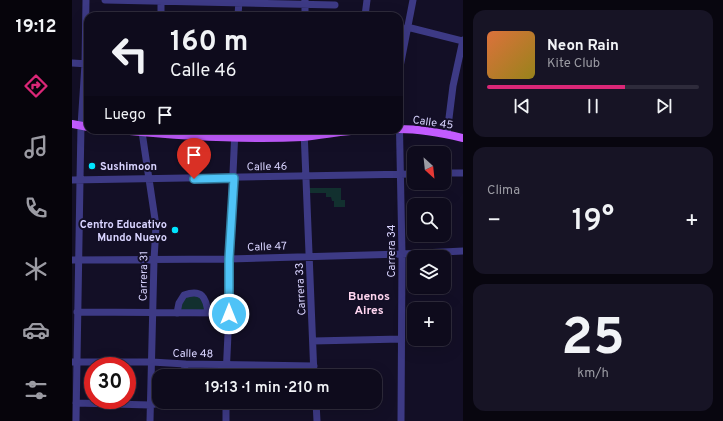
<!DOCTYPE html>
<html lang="es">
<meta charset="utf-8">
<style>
:root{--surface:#0e0b1c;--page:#171425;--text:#f1f3f6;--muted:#9b9ba3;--line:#2e2b3b;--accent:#db2777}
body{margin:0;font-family:Overpass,sans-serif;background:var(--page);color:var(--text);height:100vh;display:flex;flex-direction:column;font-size:15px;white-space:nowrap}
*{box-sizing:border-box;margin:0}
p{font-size:13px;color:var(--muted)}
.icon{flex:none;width:22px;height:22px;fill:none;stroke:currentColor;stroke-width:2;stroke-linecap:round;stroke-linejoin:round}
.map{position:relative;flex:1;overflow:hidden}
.side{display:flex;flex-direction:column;gap:10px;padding:10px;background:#08060f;width:260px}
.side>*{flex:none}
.hud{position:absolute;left:12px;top:12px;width:319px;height:122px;border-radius:12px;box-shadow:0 4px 16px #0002,0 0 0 1px var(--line);background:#0e0b1c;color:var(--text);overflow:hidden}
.needle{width:26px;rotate:153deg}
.buttons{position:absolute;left:335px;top:146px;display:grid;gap:8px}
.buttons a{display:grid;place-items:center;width:44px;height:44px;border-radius:8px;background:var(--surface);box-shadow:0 4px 16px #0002,0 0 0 1px var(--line);font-size:20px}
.speed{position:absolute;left:12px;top:357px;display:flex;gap:8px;font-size:20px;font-weight:700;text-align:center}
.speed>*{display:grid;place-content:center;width:52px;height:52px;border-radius:50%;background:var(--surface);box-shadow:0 4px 16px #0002,0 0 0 1px var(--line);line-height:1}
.speed .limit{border:6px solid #d22;background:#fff;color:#111}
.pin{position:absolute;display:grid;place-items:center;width:34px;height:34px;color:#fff;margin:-41px -17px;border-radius:50% 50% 50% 0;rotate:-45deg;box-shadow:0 0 4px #0007}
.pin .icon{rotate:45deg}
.me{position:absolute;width:44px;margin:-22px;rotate:0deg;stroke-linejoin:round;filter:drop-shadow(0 0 3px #0008)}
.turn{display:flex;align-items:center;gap:14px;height:84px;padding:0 20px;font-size:18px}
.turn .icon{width:52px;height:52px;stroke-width:2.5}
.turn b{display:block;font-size:28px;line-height:34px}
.then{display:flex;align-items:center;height:38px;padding:0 20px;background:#0003;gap:8px;font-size:15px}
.big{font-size:30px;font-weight:600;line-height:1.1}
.side .tile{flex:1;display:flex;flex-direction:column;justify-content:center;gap:6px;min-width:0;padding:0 14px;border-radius:12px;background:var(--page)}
.side .dial{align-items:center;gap:0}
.dial b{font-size:52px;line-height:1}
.song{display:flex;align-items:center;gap:12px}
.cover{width:48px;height:48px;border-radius:6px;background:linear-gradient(135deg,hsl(20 70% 55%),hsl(50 70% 35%))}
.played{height:4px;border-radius:2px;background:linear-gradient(90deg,var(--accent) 65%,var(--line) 65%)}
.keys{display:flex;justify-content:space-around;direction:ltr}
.heat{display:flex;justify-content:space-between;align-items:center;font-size:22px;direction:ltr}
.trip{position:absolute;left:80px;top:369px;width:230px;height:40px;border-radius:12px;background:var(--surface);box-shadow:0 4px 16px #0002,0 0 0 1px var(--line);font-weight:600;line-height:40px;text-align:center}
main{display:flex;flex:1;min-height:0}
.menu{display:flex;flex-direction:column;width:72px;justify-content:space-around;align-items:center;background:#06040b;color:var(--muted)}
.menu .icon{width:28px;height:28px}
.menu .active{color:var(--accent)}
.menu b{font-size:18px;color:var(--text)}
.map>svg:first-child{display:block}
</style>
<main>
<nav class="menu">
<b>19:12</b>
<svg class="icon active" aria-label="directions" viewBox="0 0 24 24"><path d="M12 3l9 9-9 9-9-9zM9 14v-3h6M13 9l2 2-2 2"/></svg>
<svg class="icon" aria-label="music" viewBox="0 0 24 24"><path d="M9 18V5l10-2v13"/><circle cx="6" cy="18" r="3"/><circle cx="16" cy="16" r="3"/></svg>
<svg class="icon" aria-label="phone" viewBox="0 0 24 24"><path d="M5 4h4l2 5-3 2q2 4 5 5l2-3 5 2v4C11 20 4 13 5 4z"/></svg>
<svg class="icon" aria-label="climate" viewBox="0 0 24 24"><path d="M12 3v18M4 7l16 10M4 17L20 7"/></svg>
<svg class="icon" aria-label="car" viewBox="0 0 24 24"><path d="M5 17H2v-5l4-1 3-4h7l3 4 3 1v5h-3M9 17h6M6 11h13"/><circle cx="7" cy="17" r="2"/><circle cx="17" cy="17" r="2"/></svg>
<svg class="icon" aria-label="filters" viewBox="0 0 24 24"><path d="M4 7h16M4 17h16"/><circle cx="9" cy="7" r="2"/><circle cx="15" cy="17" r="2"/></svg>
</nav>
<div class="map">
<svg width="391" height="421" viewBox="0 0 391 421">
<rect width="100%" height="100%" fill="#130f26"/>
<path fill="#12302f" d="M237 188H269V200H273V207H262V201H260L259 197H254V193H237Z
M124 295 131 301 133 310H107L110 298Z"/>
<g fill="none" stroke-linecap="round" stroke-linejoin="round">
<path stroke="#3d3a85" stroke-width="7" d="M33 0 263 5
M89 16V0
M166 16 167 0
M233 16V0
M293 16 295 0
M335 27 391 41
M0 63 16 64
M327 72 341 0
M327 105 330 254 329 421
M232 130 242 376
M70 132 84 226 82 260 78 421
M375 134 381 86 391 40
M372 173H391
M0 180 342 174
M0 260 157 259 330 254 391 251
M5 312 157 313
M105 313 107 303 112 295C130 289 134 297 136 313
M241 341 329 339
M0 362H80L113 364 242 366
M112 376 113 364
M154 376 157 313V259L163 130
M244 402 245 421
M4 403 78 405 92 402
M4 421 8 180 9 126 13 64 14 0
M154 421V402"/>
<path stroke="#c25bff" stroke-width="8" d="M0 124 16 127
M327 129C349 129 370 133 391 138
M47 130C108 136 170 140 231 137 253 135 274 130 295 130"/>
</g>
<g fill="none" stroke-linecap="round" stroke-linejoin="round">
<g stroke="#337fa1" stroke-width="10">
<path id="route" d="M122 179 162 178 157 259V314"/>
</g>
<use href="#route" stroke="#4fc3f7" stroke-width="7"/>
</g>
<g fill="#00e5ff" stroke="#130f26" stroke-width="1.5">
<circle cx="20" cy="166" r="4"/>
<circle cx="103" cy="230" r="4"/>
</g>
<g text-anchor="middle" stroke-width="4" stroke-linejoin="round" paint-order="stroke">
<g font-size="11" fill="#d9d4ff" stroke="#130f26">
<text transform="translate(361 122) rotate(8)" y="4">Calle 45</text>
<text transform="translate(195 166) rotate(-1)" y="4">Calle 46</text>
<text transform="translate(195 246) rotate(-2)" y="4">Calle 47</text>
<text transform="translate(319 251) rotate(-90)" y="4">Carrera 34</text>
<text transform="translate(71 276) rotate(-89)" y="4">Carrera 31</text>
<text transform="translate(228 289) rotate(-93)" y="4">Carrera 33</text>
<text transform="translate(121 353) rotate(1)" y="4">Calle 48</text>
</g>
<g font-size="11" font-weight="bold" fill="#d9d4ff" stroke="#130f26" text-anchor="start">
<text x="28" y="170">Sushimoon</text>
<text x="95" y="228" text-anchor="end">Centro Educativo<tspan x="95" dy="13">Mundo Nuevo</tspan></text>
</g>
<g font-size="12" font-weight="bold" fill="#ffd6f0" stroke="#130f26">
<text x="297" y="300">Buenos<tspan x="297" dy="14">Aires</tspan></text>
</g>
</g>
</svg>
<div class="buttons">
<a><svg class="needle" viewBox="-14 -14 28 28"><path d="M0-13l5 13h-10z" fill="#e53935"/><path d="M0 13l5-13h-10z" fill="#9b9ba3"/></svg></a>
<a><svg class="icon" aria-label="search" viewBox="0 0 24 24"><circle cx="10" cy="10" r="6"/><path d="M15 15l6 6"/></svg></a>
<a><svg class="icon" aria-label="layers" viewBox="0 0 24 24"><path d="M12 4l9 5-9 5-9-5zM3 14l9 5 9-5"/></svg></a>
<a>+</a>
</div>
<div class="speed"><div class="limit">30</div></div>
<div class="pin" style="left:122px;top:179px;background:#d93025"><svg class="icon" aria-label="arrive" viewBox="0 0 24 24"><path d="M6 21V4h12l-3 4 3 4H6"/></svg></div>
<svg class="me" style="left:157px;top:314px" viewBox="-20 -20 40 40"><circle r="17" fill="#4fc3f7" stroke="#fff" stroke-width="3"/><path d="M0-11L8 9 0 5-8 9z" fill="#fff"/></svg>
<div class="trip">19:13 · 1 min · 210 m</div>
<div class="hud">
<div class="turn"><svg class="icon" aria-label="left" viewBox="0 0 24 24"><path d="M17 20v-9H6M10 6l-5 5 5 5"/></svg><div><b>160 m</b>Calle 46</div></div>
<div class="then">Luego<svg class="icon" aria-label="arrive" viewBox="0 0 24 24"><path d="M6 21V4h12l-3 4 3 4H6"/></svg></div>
</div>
</div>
<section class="side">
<div class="tile">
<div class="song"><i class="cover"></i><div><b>Neon Rain</b><p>Kite Club</p></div></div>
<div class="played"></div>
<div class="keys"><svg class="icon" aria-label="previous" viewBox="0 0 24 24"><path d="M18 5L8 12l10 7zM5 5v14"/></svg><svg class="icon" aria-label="pause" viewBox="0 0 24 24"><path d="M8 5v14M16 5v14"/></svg><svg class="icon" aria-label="next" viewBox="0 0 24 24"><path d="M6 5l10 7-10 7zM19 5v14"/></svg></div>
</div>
<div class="tile"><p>Clima</p>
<div class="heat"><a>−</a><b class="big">19°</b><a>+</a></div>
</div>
<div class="tile dial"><b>25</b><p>km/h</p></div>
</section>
</main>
